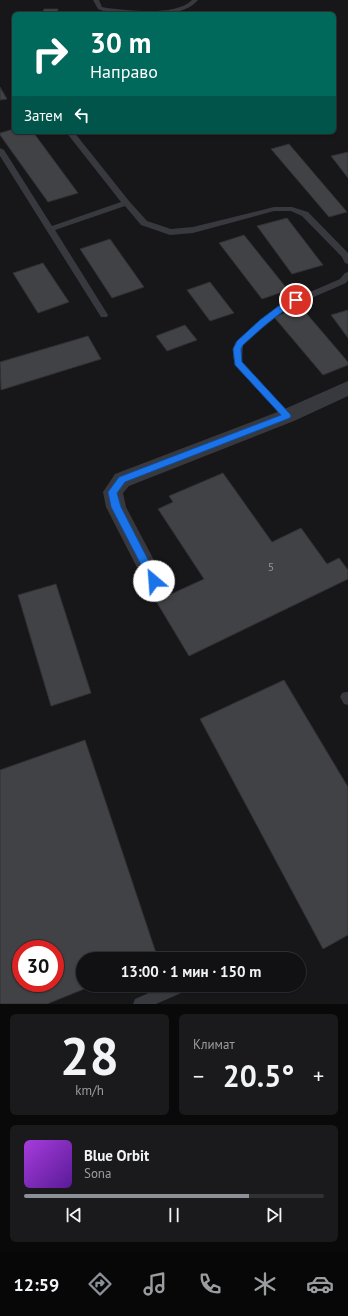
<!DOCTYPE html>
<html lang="ru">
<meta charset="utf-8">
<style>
:root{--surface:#111113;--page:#1a1a1c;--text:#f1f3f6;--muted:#9c9da0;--line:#303133;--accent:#8c9099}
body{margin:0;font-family:"PT Sans",sans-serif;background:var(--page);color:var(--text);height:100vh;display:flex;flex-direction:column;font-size:15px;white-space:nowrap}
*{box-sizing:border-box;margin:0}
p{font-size:13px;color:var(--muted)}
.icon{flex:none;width:22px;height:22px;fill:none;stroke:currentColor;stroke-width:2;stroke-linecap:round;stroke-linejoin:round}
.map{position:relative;height:1004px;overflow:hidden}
.details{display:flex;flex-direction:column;gap:10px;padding:10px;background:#09090a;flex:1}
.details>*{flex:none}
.banner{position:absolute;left:12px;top:12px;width:324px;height:122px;border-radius:6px;box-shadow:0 1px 3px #0004,0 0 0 1px var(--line);background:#00695c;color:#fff;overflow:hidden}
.speed{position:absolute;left:12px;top:940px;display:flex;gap:8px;font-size:20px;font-weight:700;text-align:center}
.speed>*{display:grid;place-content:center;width:52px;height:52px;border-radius:50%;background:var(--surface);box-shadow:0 1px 3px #0004,0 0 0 1px var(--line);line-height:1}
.speed .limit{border:6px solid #d22;background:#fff;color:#111}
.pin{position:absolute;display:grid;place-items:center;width:34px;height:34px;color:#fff;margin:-17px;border:2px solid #fff;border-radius:50%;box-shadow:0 1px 4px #0007}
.me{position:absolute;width:44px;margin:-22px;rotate:333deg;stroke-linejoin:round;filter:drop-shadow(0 0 3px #0008)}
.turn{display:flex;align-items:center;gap:14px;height:84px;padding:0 12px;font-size:18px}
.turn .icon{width:52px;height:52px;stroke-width:2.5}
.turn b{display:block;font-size:28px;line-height:34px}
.then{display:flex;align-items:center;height:38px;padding:0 12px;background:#0003;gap:8px;font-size:15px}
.big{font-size:30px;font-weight:700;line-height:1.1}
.details .card{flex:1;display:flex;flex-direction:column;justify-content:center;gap:6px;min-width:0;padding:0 14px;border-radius:6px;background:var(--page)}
.details .dial{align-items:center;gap:0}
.dial b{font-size:52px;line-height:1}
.song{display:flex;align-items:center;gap:12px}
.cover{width:48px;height:48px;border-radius:6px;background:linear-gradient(135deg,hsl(280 70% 55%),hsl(270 70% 35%))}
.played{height:4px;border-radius:2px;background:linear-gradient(90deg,var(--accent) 75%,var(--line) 75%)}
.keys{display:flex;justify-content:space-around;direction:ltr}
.heat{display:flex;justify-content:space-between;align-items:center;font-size:22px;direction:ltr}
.details .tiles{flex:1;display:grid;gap:10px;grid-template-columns:1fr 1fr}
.card:last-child{grid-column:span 2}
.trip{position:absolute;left:76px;top:952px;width:230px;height:40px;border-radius:20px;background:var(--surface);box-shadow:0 1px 3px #0004,0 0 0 1px var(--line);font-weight:700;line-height:40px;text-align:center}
.dock{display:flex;height:64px;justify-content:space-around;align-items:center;background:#070708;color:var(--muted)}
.dock .icon{width:28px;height:28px}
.dock .active{color:var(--accent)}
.dock b{font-size:18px;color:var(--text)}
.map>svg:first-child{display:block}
</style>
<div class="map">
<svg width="348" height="1004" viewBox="0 0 348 1004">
<rect width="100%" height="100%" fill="#171719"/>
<path fill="#414246" stroke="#313135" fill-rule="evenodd" d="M44 9H58L57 14H42Z
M0 87 7 99 0 100Z
M14 129V132H33L78 193 48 202 0 135V133Z
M289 144 347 212 329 217 271 149Z
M348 152V178L331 156Z
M287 218 323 265 292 274 257 226Z
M244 235 288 290 262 299 219 243Z
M110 239 144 287 112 298 80 249Z
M43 263 69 302 38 313 13 273Z
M210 282 234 313 210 321 187 290Z
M301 307 348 362V365L323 375 274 317Z
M348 310V338L331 315Z
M185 325 197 340 167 351 156 336Z
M88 336 101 359 1 390 0 362Z
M223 473 272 542 301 528 327 564 339 558 348 570V579L189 656 156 601 204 579 158 509 173 502 169 496Z
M56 584 91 693 51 706 18 595Z
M284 680 348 787V935L323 949 200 719Z
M85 740 158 959H83V985H94L47 1004H0V770ZM21 949H55V983H21Z"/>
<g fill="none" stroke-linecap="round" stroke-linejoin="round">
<path fill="#38393e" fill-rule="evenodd" d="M93 0H99L102 7 107 8C129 10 175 17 192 0H198C181 21 131 14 106 12L98 9Z
M66 132H74L129 201 147 221 171 229 193 227 274 207H292L308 212 348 253V264L345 263 342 257 302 216 291 211H274L193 233 170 235 141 225 125 206 55 230 108 315 107 317H101L0 156V148L4 150 52 226 121 202Z
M348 272V280L346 283 286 309 243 344 242 362 292 416 290 418H284L235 365 233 356 235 343 260 320 280 305 340 279 345 273Z
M346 692H348V705L344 704 340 697 342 693Z
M167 985H190L188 990 156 1004H133L135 999Z"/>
<path fill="#38393e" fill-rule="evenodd" d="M348 381V396L294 421 129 486 123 493 126 507 165 581 161 587 154 590 147 587 106 507 103 492 115 474 280 411Z"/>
</g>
<path fill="#1a73e8" stroke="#114b97" d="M296 298H299V302C277 313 261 329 243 345L241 349 242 362 290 414 291 416 290 418 125 482 117 493 121 507 159 581 158 584 154 585 151 584 111 507 108 492 119 477 281 415 235 365 233 349 237 341 260 320 280 305Z"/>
<g text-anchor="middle" stroke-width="4" stroke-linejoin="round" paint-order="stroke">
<g font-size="12" fill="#8f939c">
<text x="271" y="571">5</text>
</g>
</g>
</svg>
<div class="speed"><div class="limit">30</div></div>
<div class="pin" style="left:296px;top:300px;background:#d93025"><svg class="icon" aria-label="arrive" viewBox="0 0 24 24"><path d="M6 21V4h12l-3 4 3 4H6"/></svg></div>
<svg class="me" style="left:154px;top:581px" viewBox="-20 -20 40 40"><circle r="19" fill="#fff"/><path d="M0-13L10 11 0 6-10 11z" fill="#1a73e8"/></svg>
<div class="trip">13:00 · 1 мин · 150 m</div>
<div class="banner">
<div class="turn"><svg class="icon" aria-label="right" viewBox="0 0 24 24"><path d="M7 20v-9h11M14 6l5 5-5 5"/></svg><div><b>30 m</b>Направо</div></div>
<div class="then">Затем<svg class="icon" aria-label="left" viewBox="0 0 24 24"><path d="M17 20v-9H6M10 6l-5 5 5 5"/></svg></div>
</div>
</div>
<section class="details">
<div class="tiles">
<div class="card dial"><b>28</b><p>km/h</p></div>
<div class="card"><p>Климат</p>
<div class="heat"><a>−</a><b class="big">20.5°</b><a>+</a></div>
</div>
<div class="card">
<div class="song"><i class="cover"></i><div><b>Blue Orbit</b><p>Sona</p></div></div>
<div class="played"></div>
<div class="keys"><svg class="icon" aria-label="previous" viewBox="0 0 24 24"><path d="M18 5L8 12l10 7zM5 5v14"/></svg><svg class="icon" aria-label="pause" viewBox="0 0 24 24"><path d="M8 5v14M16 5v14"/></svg><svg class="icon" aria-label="next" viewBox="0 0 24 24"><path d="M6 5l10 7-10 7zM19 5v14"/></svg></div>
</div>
</div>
</section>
<nav class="dock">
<b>12:59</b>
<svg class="icon active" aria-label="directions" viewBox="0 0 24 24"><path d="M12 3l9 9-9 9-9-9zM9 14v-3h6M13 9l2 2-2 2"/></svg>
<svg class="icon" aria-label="music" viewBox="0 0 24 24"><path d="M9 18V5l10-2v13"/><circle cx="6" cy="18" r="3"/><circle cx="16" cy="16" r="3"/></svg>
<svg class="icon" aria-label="phone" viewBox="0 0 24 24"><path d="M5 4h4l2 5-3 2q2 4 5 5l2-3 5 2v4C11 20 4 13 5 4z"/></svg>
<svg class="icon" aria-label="climate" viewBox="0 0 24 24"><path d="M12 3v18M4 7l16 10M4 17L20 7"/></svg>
<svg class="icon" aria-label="car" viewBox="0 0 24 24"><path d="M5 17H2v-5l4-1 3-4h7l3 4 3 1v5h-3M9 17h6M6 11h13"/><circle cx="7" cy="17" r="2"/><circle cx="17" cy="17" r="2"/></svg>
</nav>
